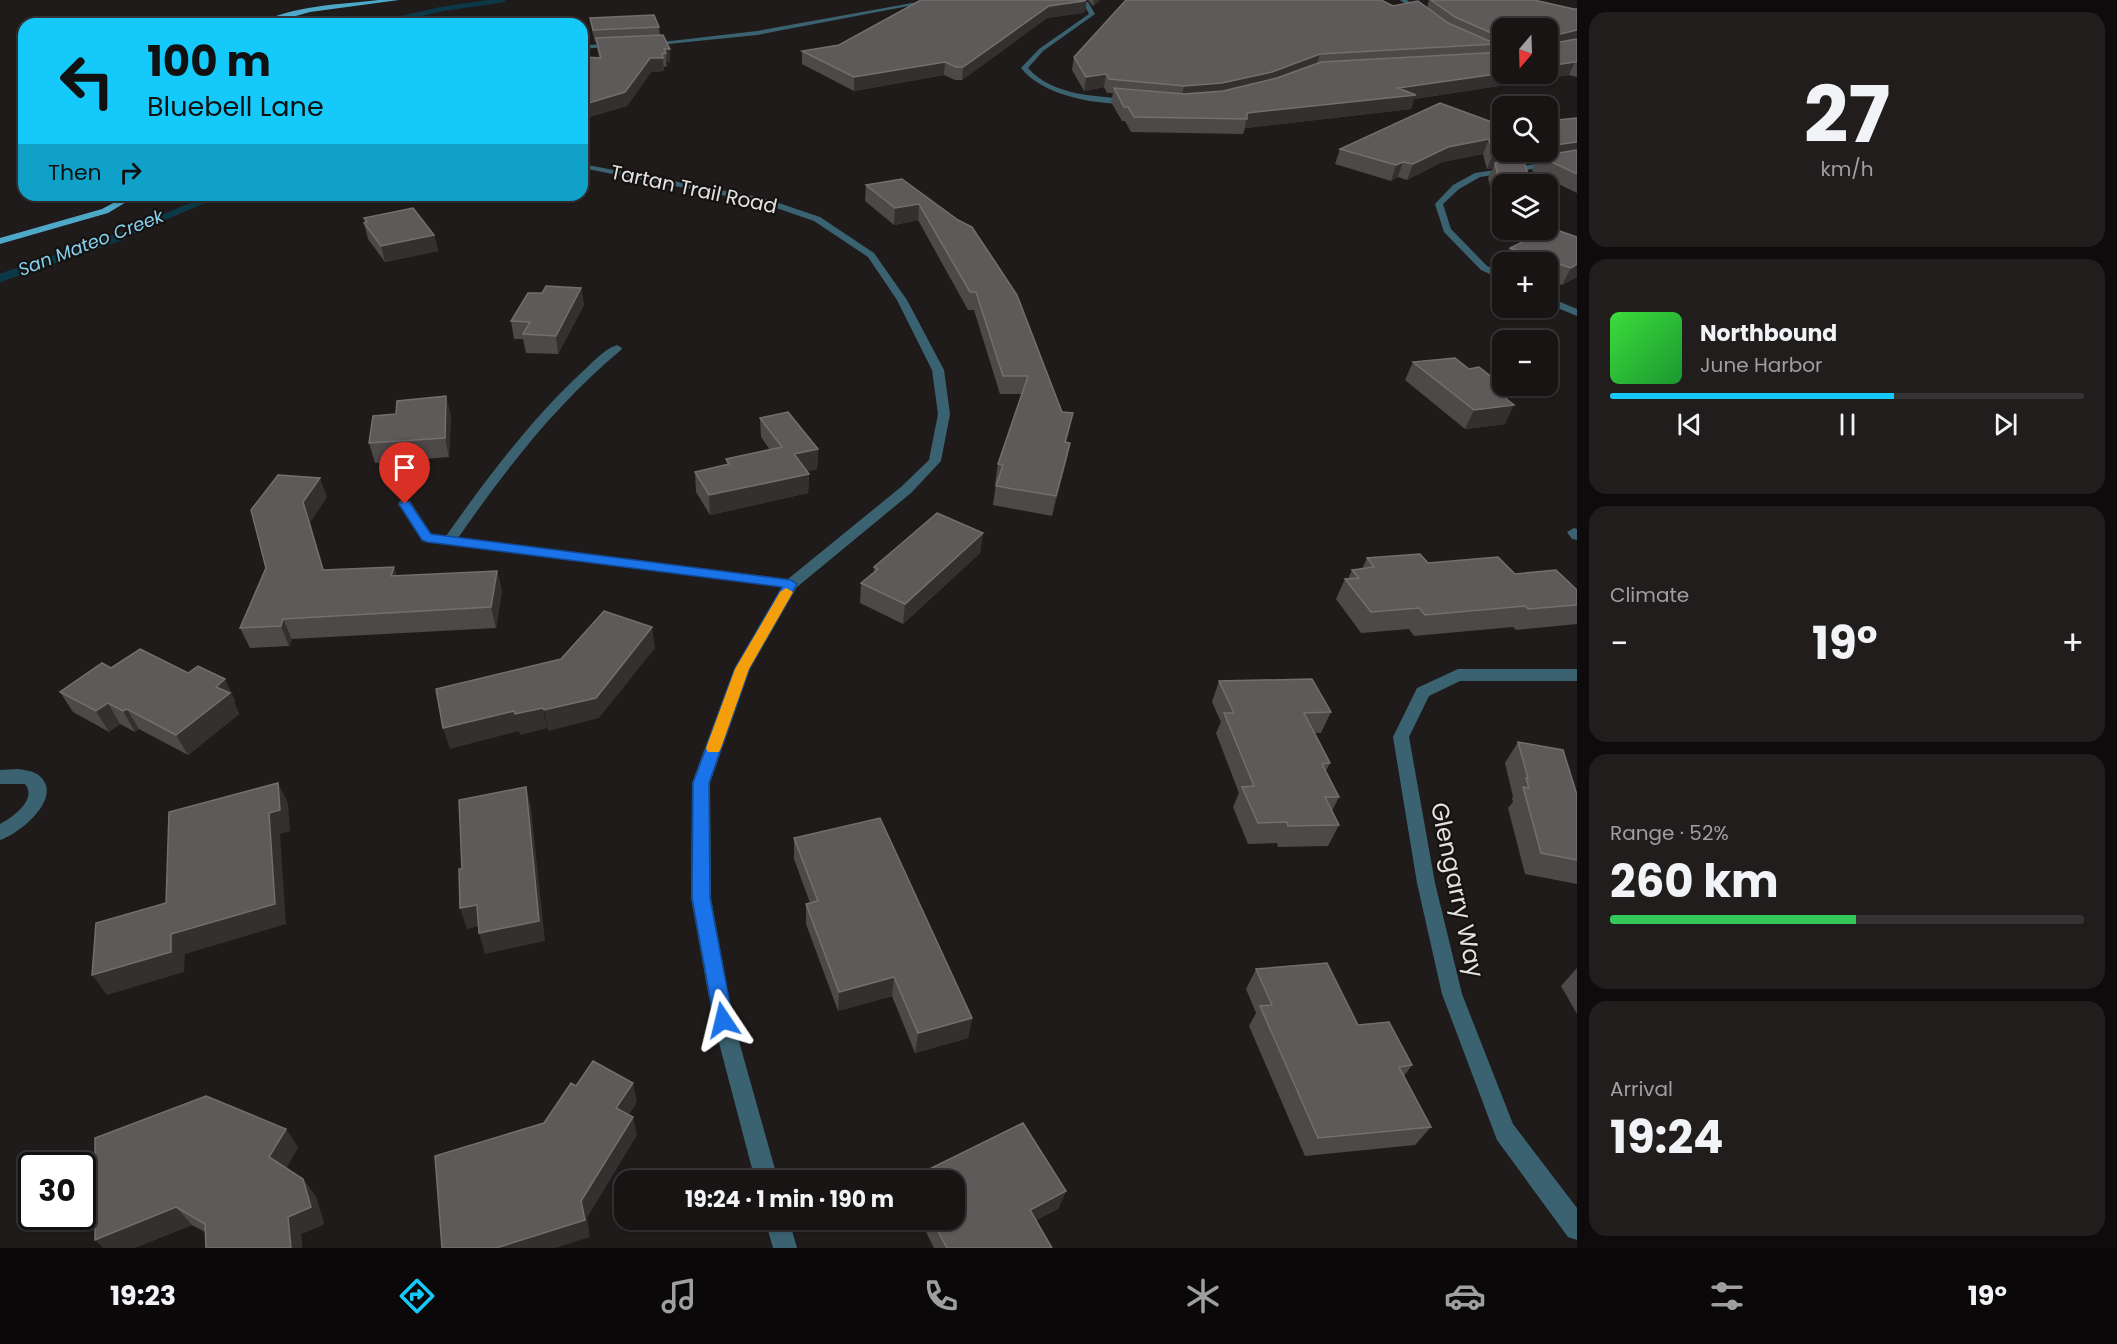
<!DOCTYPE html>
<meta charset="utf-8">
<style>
:root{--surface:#181414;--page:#211d1d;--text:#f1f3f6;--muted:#9f9ea0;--line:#363334;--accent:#15cafb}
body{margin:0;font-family:Poppins,sans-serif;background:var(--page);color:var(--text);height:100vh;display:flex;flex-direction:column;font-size:22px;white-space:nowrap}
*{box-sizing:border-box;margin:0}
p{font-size:20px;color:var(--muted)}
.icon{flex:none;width:33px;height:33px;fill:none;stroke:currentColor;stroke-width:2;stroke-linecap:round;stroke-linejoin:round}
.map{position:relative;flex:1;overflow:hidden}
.drawer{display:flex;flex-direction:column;gap:12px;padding:12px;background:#0d0b0b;width:540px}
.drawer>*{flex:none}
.hud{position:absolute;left:18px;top:18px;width:570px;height:183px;border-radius:18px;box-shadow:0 2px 4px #0004,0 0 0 2px var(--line);background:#15cafb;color:#111;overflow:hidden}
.needle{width:39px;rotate:199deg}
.fabs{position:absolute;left:1492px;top:18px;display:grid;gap:12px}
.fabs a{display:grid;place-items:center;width:66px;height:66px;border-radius:12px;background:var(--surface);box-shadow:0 2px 4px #0004,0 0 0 2px var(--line);font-size:30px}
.speed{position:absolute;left:18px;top:1152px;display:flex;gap:12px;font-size:30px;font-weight:700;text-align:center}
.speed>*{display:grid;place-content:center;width:78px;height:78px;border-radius:50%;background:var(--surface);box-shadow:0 2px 4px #0004,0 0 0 2px var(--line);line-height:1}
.speed .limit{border:3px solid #111;border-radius:9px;background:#fff;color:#111}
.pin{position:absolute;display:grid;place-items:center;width:51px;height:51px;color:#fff;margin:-62px -26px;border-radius:50% 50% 50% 0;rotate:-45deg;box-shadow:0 0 6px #0007}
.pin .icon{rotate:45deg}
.me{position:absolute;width:66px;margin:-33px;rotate:350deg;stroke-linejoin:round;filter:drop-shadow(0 0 4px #0008)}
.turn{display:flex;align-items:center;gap:21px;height:126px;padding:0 30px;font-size:27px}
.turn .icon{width:78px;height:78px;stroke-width:2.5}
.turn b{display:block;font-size:42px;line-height:51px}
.then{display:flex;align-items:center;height:57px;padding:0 30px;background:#0003;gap:12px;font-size:22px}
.big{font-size:45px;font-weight:700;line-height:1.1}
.drawer .widget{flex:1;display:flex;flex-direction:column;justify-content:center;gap:9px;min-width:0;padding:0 21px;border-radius:18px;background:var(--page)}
.drawer .dial{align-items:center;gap:0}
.dial b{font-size:78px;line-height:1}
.song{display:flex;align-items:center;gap:18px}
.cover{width:72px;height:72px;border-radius:9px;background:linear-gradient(135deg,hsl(120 70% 55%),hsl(130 70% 35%))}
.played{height:6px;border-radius:3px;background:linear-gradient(90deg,var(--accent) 60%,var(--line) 60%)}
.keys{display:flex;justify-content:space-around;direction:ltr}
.heat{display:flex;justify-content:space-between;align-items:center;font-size:33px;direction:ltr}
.charge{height:9px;border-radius:4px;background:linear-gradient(90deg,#34c759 52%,var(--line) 0)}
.trip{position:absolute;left:614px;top:1170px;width:351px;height:60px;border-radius:18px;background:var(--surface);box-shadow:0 2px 4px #0004,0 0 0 2px var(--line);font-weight:700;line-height:60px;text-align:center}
.tab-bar{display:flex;height:96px;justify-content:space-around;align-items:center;background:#0a0808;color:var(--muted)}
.tab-bar .icon{width:42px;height:42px}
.tab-bar .current{color:var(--accent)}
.tab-bar b{font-size:27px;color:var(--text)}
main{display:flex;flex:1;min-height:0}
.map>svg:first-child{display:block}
</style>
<main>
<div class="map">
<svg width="1577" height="1248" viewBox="0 0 1577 1248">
<rect width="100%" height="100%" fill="#201b1b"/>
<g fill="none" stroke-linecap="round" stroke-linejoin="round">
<path stroke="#0c3948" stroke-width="4.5" d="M376 24 442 9 503 0"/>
<path stroke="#0c3948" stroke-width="6" d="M118 237 216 195"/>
<path stroke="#0c3948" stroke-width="8" d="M0 278 122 236"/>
<path fill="#3a6271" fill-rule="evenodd" d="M929 0H940L757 35 648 46 645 44 757 31Z
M1073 0 1088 2 1095 14 1043 51 1028 68C1053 96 1095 96 1130 99L1133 103C1098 106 1043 96 1021 68L1039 49 1089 14 1084 4Z
M1400 0H1407L1427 15 1422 16Z
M582 45 615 44 618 46 582 49Z
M1577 158V162L1480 177 1459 189 1443 204 1451 229 1487 266 1503 273V280L1481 270 1444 232 1435 204 1453 185 1475 173Z
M582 164 764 198 820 217 874 253 907 300 944 370 950 414 941 461 911 493 797 587 750 669 710 783 711 898 733 1020 778 1180H755L713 1020 691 898 692 783 734 669 782 587 427 542 422 541 398 504 400 501H410L431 534 446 536C487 478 529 422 581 373 591 364 604 349 617 345L622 348 621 350C556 404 506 469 458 538L788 579 901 487 929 460 938 414 932 370 897 300 868 257 814 221 762 203 582 168Z
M1548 297 1577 309V316L1548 304Z
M1574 528 1577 529V540L1572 539 1567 532Z
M1458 669H1577V681H1460L1429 696 1409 737 1435 883 1462 994 1513 1124 1577 1208V1240L1568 1237 1497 1140 1442 994 1417 883 1393 737 1417 688Z
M18 769C24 770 32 771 37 774 67 795 20 834 0 840V824C12 818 38 799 25 784H0V770Z
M765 1220H789L797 1248H773Z"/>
<path fill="#4ea8c7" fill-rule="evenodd" d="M379 0H399L310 12 267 24H258C289 6 343 4 379 0Z
M128 195H138L108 213 0 244V238L102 209Z"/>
</g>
<path fill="#4e4949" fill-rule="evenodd" d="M921 0H1087L1085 11 1082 13 1047 18 962 80H955L944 75 854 91 802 64V51L839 45Z
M1088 0H1100L1093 6Z
M1429 0H1534L1574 9H1577V77L1569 75 1414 99 1411 109 1245 128 1243 134 1131 132 1125 121H1122L1111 102 1113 93H1107L1104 87 1084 91 1072 70 1074 57 1393 6 1427 8ZM1503 28 1548 74H1503ZM1494 48 1501 52H1492Z
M590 18 659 27 660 36 670 62H666L667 66 664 67V71L651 72 627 106 582 119V59L599 58 596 42H595L592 30Z
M1577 118V193L1532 171 1536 162 1524 164 1503 184V222L1498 221 1488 178 1493 168 1487 169 1483 154 1442 162 1407 180 1398 177 1391 181 1335 164 1340 149 1500 125 1503 152H1548Z
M902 179 958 220 1069 432 1066 443H1070L1066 463 1052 516 993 505 996 484H995L998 464 1022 394H1000L974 310H968L918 220 894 225 865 201 866 185Z
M364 218 434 235 438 251 385 262 368 239 364 223H365Z
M1577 237V277L1562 285 1548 280V262H1504L1510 248Z
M581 288 584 305 558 354 526 353 523 339H514L511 321 542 293Z
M1413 362 1469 369 1511 392 1507 400 1505 424 1465 429 1405 380Z
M451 415 449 457 375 463 369 443Z
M760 418 818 449 817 469 807 471 809 474 808 493 710 515 696 492 695 472 727 465 726 459 770 450 761 437Z
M327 497 310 522 324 570 396 576 497 571 502 591 496 628 292 639 289 646 250 648 240 628 266 568Z
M983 533 980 553 903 624 860 603 861 583 874 572V567Z
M1367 558 1428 563 1515 574 1577 590V624L1516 630 1513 627 1414 636 1409 629 1361 633 1336 599 1345 579H1348L1352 570 1362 569Z
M111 668 235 700 234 702 239 714 188 755 139 729 135 732 120 724 109 732 73 712 60 692Z
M1219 681 1331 712 1321 733H1315L1330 763 1326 771 1339 797 1332 811 1339 825 1328 846 1278 847 1277 843 1248 844 1233 807 1239 793 1216 733 1221 722 1212 702Z
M1518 742 1577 795V884L1525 874 1508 808 1513 802 1512 798 1513 797 1505 763Z
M794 838 972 1018 968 1038 915 1053 892 996 838 1011 806 924V904L810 903 794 859Z
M1577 968V1014L1561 986Z
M1256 969 1358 1025 1412 1065 1404 1076 1431 1127 1415 1145 1305 1156 1249 1026 1256 1013 1246 989Z
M1023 1123 1066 1191 1058 1209 1036 1220 1052 1248H934L920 1220H954V1180H910L911 1178Z
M298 1147 286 1168 303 1179 316 1197 324 1224 301 1234 302 1248H206L205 1232 192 1225 134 1248H104L95 1240Z"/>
<path fill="#353030" d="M1087 0 1085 11 1082 13 1047 18 962 80 963 67 1049 6Z
M1094 0H1100L1093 6Z
M1577 30V41L1548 48 1552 36Z
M664 49H670V62H666V53Z
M1320 54 1316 67 1268 85 1181 100 1184 86Z
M650 58H663L664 71 651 72 627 106 582 119V105Z
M945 62 944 75 854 91V77Z
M1575 62 1569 75 1414 99 1411 109 1245 128 1247 113 1398 88 1503 73V74H1548V66Z
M1106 74 1104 87 1084 91 1086 77Z
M1489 139 1483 154 1442 162 1407 180 1413 164 1448 147Z
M1577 142V156H1539L1536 162 1518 164 1523 152H1548V146Z
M1509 152H1520L1514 165 1495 163 1493 168 1487 169 1493 154Z
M1403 162 1398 177 1391 181 1396 165Z
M919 204 918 220 894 225 895 208Z
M434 235 438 251 385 262 381 246Z
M1577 264V277L1562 285 1571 268Z
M581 288 584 305 558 354 556 336Z
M446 396 451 415 449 457 445 438Z
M1514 405 1505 424 1465 429 1474 410Z
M1073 413 1069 432 1061 462 1065 442Z
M1070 443 1066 463 1052 516 1056 496Z
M818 449 817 469 794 474V454Z
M809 474 808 493 710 515 709 495Z
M320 478 327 497 310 522 330 590 323 570 303 502Z
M983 533 980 553 903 624 905 604Z
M394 567 400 587 391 576Z
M497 571 502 591 496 628 491 607Z
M283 619 292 639 289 646 281 626Z
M652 627 655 648 599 718 548 731 544 710Z
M225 679 235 700 234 702 239 714 188 755 176 735 216 687Z
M108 703 120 724 109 732 96 711Z
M543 708 547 728 520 735 519 731 450 749 443 728 514 711Z
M127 709 139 729 135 732 123 711Z
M278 783 288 803 290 831 280 834 286 924 185 954 184 972 107 995 92 975 171 934 269 813Z
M526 787 531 808 545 941 485 954 479 933Z
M477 905 484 925 467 929 460 908Z
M894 977 892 996 838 1011 839 992Z
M972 1018 968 1038 915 1053 918 1033Z
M633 1083 637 1102 621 1127 616 1108Z
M633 1117 637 1135 587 1218 590 1237 555 1248H496L581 1201Z
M286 1129 298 1147 283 1175 269 1157Z
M303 1179 316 1197 324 1224 301 1234 302 1248H291L288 1217Z
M1066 1191 1058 1209 1024 1227 1030 1210Z
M176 1207 192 1225 134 1248H104L95 1240Z"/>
<path fill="#5e5a5a" stroke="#736f6f" stroke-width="1.5" d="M921 0H1086L1084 1 1049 6 963 67H956L945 62 854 77 802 51 839 45Z
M1126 0H1381L1393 6 1418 1 1448 23 1496 44 1320 54 1272 72 1222 83 1184 86 1109 79 1106 74 1086 77 1074 57Z
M1431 0H1534L1574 9H1577V30L1552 36 1551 41 1554 43 1577 39V62H1575L1548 66V28H1503V38L1455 17Z
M654 15 659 27 593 30 590 18Z
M663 35 670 49H664L666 53 662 54 663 58H650L625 92 582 105V59L585 57 601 58 596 38Z
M1503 52V73L1398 88 1416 95 1247 113V119L1134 117 1128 107H1124L1114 88 1184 94 1223 91 1277 78 1321 62Z
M1440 103 1500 125H1503V152H1509L1493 154 1489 139 1448 147 1413 164 1403 162 1396 165 1340 149Z
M1577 118V142L1548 146V121Z
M1577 150V174L1539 156Z
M1523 158 1531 184H1503V198L1495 163Z
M902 179 958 220 972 227 1017 295 1062 412 1073 413 1065 442 1070 443 1056 496 996 486 1003 465 998 464 1028 376H1003L976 292H970L919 204 895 208 866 185Z
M413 208 434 235 381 246 364 223 367 222 364 218Z
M1551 228 1577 237V264L1571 268 1510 248Z
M546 286 581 288 556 336 523 334 530 322 511 321 528 293H542Z
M1455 358 1469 369 1479 367 1511 392 1499 393 1514 405 1474 410 1413 362Z
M446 396 445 438 369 443 373 416 396 414 397 401Z
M788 412 818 449 794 454 809 474 709 495 695 472 729 464 726 459 782 447 760 418Z
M278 475 320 478 303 502 323 570 394 567 391 576 497 571 491 607 283 619 281 626 240 628 266 568 251 510Z
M937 513 983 533 905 604 861 583 878 569 874 567Z
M1420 554 1428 563 1498 557 1515 574 1556 570 1577 590V605L1528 609 1525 606 1425 615 1419 608 1371 612 1345 579 1359 578 1352 570 1374 567 1367 558Z
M604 611 652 627 596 698 544 710 543 708 515 714 514 711 443 728 436 689 561 659Z
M140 649 188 673 198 666 225 679 216 687 230 693 176 735 127 709 123 711 108 703 96 711 60 692 102 663 111 668Z
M1312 679 1331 712 1304 713 1330 763 1322 764 1339 797H1325L1339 825 1288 826 1287 822 1258 823 1242 787 1254 786 1224 713H1234L1219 681Z
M1518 742 1563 750 1577 795V860L1541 853 1523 787 1529 788 1526 778H1528Z
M278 783 280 810 269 813 275 904 171 934V952L92 975 96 923 166 903 169 812Z
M526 787 539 921 479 933 477 905 460 908 459 869H462L459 800Z
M880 818 972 1018 918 1033 894 977 839 992 806 904 818 901 794 838Z
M1327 963 1358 1025 1389 1022 1412 1065 1399 1067 1431 1127 1318 1138 1260 1006 1272 1005 1256 969Z
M593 1061 633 1083 616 1108 633 1117 581 1201 585 1220 496 1248H442L435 1156 544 1123 571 1083 576 1086Z
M206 1096 286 1129 269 1157 303 1179 311 1207 288 1217 291 1248H206L205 1224 176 1207 95 1240V1138Z
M1023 1123 1066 1191 1030 1210 1052 1248H947L932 1220H954V1180H912L911 1178Z"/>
<path fill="#1a73e8" stroke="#114b97" stroke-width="1.5" d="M405 501 409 502 431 534 791 580 797 584 749 669 709 783 710 898 733 1020 730 1026 723 1029 717 1026 714 1020 692 898 693 783 735 669 782 587 427 542 422 540 399 504Z"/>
<path fill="#f59e0b" d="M786 588 793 592 749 669 721 748 719 752H708L706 748 735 669 780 592Z"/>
<g text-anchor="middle" stroke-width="4.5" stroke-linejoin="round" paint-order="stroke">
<g font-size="18" font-style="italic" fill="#87d2ee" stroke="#161212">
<text transform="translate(91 243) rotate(-21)" y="6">San Mateo Creek</text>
</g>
<g font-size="20" fill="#e4e1e1" stroke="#161212">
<text transform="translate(694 189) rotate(12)" y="7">Tartan Trail Road</text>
</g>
<g font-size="24" fill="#e4e1e1" stroke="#161212">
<text transform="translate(1457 890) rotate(78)" y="8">Glengarry Way</text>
</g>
</g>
</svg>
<div class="fabs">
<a><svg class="needle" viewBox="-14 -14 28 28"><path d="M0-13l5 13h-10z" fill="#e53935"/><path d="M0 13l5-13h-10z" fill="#9f9ea0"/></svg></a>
<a><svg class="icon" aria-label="search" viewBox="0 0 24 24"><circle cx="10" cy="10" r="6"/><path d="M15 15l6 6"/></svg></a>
<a><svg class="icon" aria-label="layers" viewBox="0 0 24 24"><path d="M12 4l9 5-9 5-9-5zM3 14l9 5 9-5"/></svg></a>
<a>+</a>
<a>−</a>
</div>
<div class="speed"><div class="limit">30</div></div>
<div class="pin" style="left:405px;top:504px;background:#d93025"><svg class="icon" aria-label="arrive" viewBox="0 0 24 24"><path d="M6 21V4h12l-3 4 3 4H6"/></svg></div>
<svg class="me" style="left:723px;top:1020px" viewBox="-20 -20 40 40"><path d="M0-17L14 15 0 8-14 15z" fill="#1a73e8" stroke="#fff" stroke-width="4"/></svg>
<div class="trip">19:24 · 1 min · 190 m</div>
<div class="hud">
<div class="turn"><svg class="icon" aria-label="left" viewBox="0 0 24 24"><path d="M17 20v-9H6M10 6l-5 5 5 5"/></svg><div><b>100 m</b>Bluebell Lane</div></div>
<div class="then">Then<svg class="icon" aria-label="right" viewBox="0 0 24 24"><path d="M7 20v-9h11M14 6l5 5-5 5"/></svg></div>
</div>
</div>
<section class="drawer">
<div class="widget dial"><b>27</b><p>km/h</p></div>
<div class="widget">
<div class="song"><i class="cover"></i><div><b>Northbound</b><p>June Harbor</p></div></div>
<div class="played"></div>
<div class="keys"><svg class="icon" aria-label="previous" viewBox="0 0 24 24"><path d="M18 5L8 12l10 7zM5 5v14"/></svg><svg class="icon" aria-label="pause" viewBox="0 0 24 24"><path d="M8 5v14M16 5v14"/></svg><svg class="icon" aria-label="next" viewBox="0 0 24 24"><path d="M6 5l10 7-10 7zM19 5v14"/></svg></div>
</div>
<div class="widget"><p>Climate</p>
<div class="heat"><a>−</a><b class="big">19°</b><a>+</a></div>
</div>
<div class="widget"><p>Range · 52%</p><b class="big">260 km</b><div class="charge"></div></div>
<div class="widget"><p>Arrival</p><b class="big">19:24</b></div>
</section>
</main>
<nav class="tab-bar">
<b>19:23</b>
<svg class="icon current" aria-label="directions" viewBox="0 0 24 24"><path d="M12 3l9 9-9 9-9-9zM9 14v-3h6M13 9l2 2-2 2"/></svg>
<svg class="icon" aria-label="music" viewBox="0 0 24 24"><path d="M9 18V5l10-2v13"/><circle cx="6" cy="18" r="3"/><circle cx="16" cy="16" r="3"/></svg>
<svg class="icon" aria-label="phone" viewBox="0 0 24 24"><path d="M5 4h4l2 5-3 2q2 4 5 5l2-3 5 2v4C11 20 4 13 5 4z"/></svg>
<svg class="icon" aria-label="climate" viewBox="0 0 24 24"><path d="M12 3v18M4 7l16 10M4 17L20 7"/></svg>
<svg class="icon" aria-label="car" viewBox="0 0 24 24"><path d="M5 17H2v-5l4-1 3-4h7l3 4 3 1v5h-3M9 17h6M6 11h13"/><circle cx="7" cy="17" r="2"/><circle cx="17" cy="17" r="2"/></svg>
<svg class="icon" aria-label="filters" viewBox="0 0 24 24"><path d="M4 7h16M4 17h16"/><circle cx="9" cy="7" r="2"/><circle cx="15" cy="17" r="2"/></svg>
<b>19°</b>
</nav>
